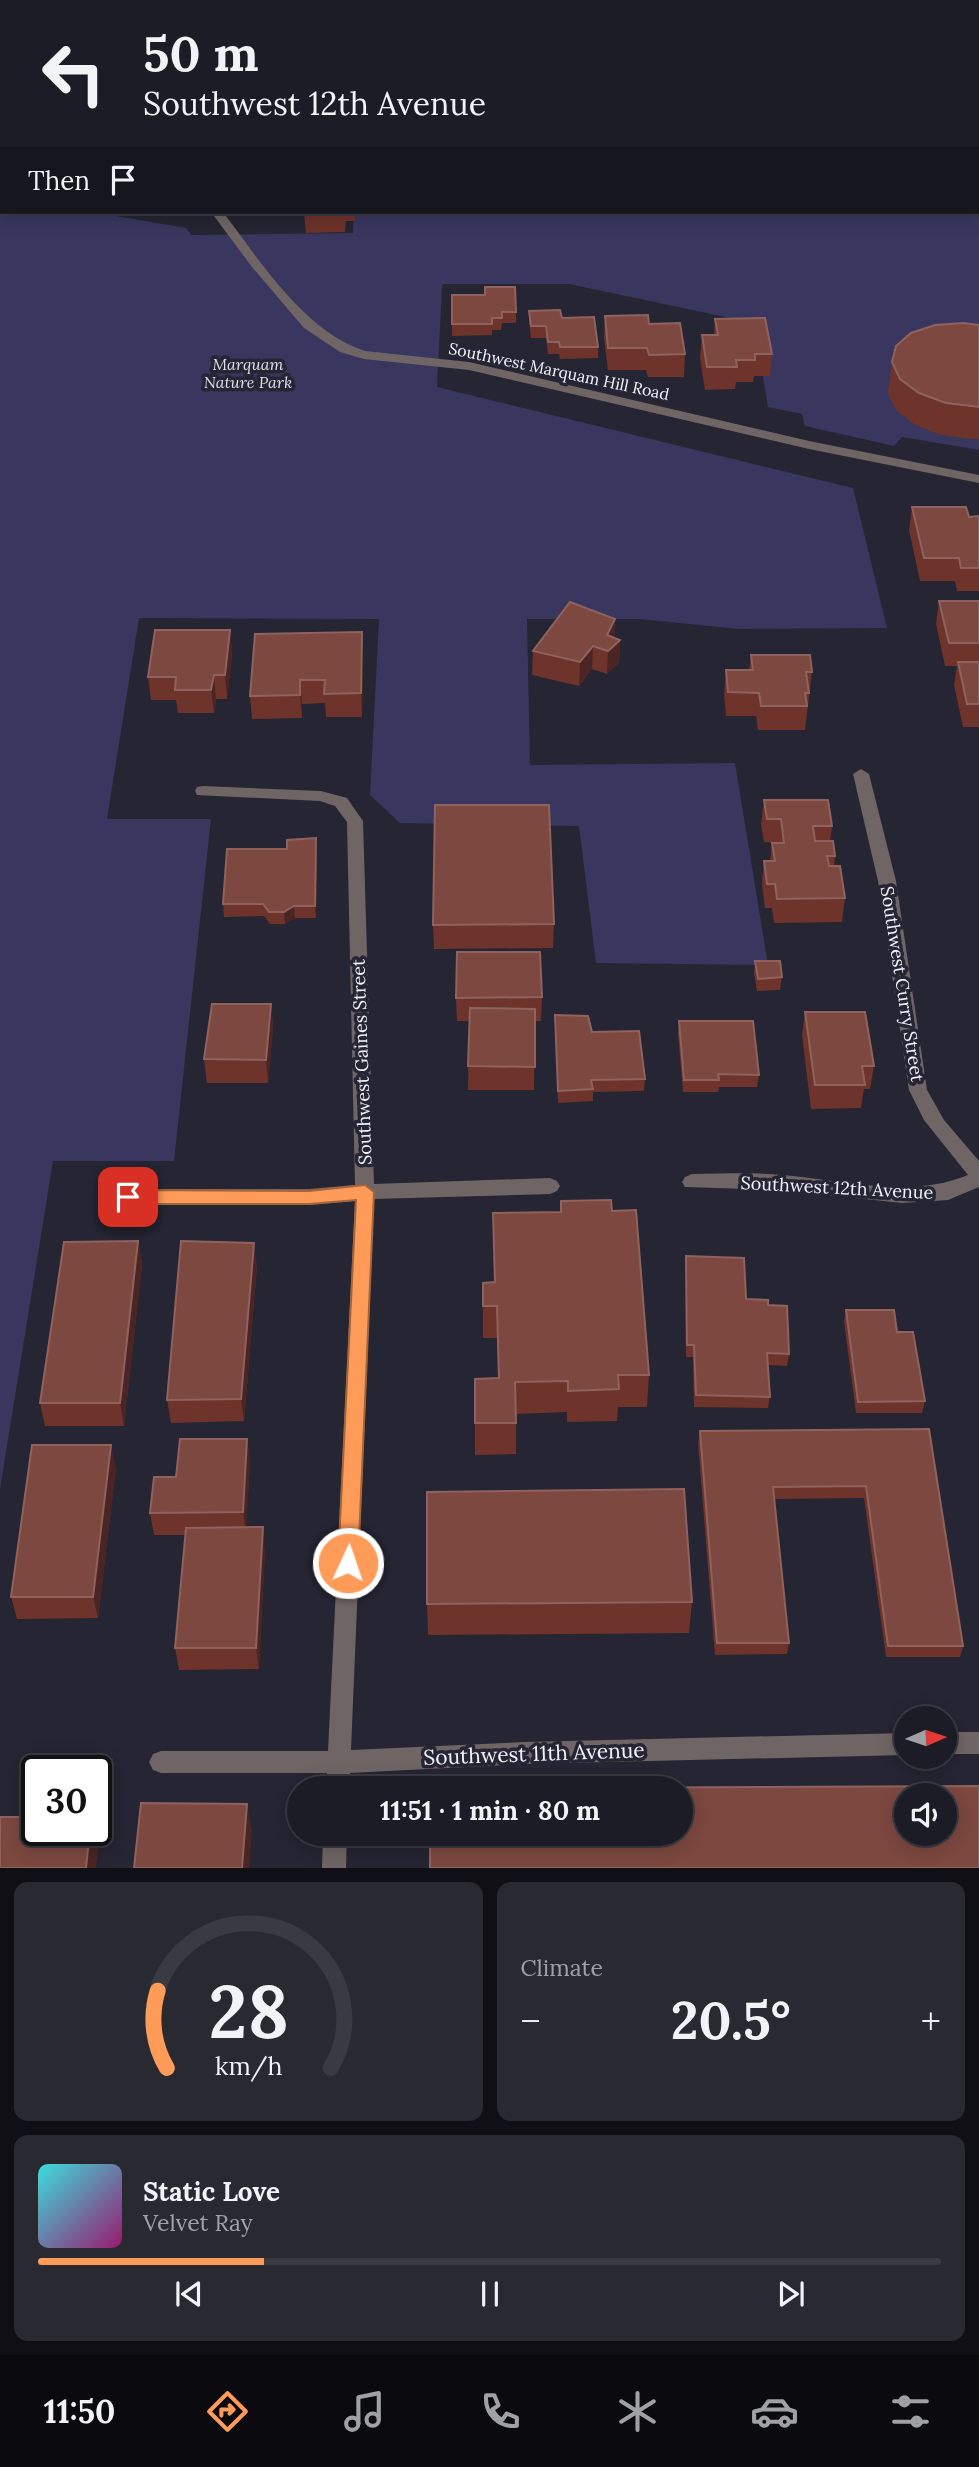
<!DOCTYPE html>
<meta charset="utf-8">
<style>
:root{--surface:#1c1c26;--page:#292932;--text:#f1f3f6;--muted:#a0a1a7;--line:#3a3a43;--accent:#fe9b58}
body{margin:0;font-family:Lora,serif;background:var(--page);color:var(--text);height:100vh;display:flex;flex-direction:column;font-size:26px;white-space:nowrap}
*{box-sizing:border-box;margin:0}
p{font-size:23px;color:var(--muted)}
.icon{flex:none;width:38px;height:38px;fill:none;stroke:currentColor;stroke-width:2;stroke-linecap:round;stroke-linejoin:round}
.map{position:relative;height:1868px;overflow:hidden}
.panel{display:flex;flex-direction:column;gap:14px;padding:14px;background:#0f0f15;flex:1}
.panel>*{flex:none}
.hud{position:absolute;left:0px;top:0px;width:980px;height:214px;box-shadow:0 4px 18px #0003,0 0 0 2px var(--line);background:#1c1c26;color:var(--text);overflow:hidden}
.needle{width:46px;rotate:87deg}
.fabs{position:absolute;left:894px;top:1706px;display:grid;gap:14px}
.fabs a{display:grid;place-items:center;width:63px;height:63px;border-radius:50%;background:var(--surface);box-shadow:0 4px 18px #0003,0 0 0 2px var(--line);font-size:35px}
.speed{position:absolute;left:21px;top:1755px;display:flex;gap:14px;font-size:35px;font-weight:700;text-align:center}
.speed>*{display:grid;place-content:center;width:91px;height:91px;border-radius:50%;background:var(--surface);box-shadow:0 4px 18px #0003,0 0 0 2px var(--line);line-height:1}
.speed .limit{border:4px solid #111;border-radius:10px;background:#fff;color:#111}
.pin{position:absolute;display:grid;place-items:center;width:60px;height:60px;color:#fff;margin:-30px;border-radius:14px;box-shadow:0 4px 10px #0006}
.me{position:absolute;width:77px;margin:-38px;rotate:3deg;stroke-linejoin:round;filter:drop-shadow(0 0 5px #0008)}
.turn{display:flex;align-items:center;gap:24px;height:147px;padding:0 28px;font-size:32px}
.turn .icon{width:91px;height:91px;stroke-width:2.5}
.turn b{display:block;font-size:49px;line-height:60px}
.then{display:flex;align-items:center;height:66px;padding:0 28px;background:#0003;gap:14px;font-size:26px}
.big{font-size:52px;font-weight:700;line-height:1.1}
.panel .tile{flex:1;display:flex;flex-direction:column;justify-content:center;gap:10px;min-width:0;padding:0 24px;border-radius:14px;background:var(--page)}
.panel .dial{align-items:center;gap:0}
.dial svg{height:182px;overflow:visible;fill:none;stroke:var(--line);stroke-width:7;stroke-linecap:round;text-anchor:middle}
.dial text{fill:var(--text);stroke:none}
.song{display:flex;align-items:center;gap:21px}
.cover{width:84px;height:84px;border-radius:10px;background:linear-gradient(135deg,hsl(180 70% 55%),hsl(320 70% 35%))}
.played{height:7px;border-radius:4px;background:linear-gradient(90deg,var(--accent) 25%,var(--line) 25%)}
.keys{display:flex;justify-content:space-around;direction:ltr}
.heat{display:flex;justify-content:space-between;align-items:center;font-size:38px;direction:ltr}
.panel .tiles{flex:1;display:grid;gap:14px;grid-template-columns:1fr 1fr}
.tile:last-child{grid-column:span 2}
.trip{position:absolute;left:287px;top:1776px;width:406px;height:70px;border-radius:35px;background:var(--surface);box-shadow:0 4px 18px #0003,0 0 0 2px var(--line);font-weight:700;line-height:70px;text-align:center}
.tab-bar{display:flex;height:112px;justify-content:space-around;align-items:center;background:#0b0b0f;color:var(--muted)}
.tab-bar .icon{width:49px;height:49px}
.tab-bar .current{color:var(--accent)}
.tab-bar b{font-size:32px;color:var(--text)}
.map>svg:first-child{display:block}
</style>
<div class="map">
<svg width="979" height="1869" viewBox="0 0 979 1869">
<rect width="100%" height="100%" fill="#252533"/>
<path fill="#39375f" d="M0 0H979V450L902 437 894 446 805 426 802 414 768 407 754 323 569 284H443L442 288 437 387 853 488 887 628 739 629 640 619H527L530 765 735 763 768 965 596 963 579 826 400 823 370 795 379 619 139 618 107 819H211L174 1161H53L0 1489V67L2 212H93L186 228 191 235 353 233 354 212H978V2H2V33Z"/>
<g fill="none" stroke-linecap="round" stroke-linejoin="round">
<path fill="#6f6565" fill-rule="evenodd" d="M0 44H2V50H0Z
M211 212H223C260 261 305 332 365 351L469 362 809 441 979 475V483L809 449 469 370 364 359 340 352 304 328 252 267Z
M861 769 869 774 896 881 927 1090 944 1120 979 1161V1187L948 1200 902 1203 780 1190 685 1187 682 1182 685 1177 692 1174C722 1174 753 1172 783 1175 843 1180 911 1199 968 1175L924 1120 909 1090 878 881 853 774Z
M203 786 321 791 347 798 363 821 374 1184 550 1178 557 1181 560 1186 557 1191 550 1194 374 1199 351 1750 524 1742 906 1733V1755L524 1764 350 1773V1788H326L327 1773H161L153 1770 149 1762 153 1754 161 1751H328L355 1201 309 1205H128L121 1202 118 1197 121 1192 128 1189H309L355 1185 347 822 335 806 320 801 197 795 195 791 197 787Z
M945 1732H979V1754H945Z
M323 1834H347L346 1869H322Z"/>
</g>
<path fill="#6e332a" d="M304 212H355V221H346L345 232 306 233Z
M485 287 516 312V323H502L501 330H492V335L452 336V295H485Z
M529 311 562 318 598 347V358L560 359 559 354H548L546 338H531L529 322Z
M605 316 649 324 685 354 684 377H648L646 370H608L604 338Z
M715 319 772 354 770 376H754L753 382H736L735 389 705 390 700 358 702 335H714Z
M979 325V439H973L941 435 915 425 896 410 888 394 892 362Z
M912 507 969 517 979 516V591H957L955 581H920L909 530Z
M939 601H979V727H963L954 685 957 666H945L936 624Z
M615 619 614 638 620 640 619 663 607 674 592 669 579 686 532 675 533 651Z
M230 630 232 653 227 699H216L214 713H178L176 700H151L148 677Z
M362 632 363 655 362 717H326L325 703 302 704V718L252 719 250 696Z
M751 655 812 672 805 730H758L756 716H726L724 694 726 670H749Z
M764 800 832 826 830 841 835 856 834 866 845 898 842 922 774 923 772 908H765L762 885 764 861H770L772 843H778L764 842 761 824Z
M317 851 316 918H295L285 924H270L264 916 224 917 223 904Z
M554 924 553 948 434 949 433 925Z
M755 961 782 977 780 990 757 991 754 973Z
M542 997 541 1021H535L534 1090H468L469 1021H457L456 998Z
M271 1004 273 1027 268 1083H207L204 1059Z
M805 1012 874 1066 870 1089H864L861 1108 811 1109 802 1035Z
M555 1015 592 1032 645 1079 644 1091 593 1092V1101L558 1103Z
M679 1021 759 1075 757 1087H719L718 1092H683L678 1033Z
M612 1211 649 1375 647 1407H618L617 1421 567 1422V1412L516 1414V1454L475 1455V1379L498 1378 497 1338H483V1283L494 1282 493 1213Z
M138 1241 142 1264 124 1426H45L40 1403Z
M686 1256 746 1299 768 1305 789 1354 787 1366 768 1365 770 1397 768 1408 694 1407 693 1357H686L685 1268Z
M257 1266 244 1421 171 1423 167 1400Z
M846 1310 897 1332 925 1401 922 1413H856L844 1322Z
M929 1429 963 1646 960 1657H886L864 1498 774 1499 789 1643 787 1654 715 1655 698 1443 700 1431Z
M247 1439 250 1461 246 1527 265 1549 259 1669 179 1670 175 1648 185 1535H154L150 1513 176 1477Z
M116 1467 98 1618 17 1619 11 1597Z
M692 1602 689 1633 428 1635 427 1604Z"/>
<path fill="#4b2524" d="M615 619 614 642 620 640 619 663 607 674 608 651 607 635Z
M230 630 232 653 227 699 225 675Z
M362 632 363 655 362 717 361 693Z
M593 646 592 669 579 686 580 662Z
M214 675 216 699 214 713 211 690Z
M300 680 302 704V718L300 695Z
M316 838 317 851 316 918 315 906Z
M294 906 295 918 285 924 284 912Z
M271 1004 273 1027 268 1083 266 1060Z
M138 1241 142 1264 124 1426 120 1403Z
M254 1243 257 1266 244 1421 241 1399Z
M247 1439 250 1461 246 1534 243 1512Z
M111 1445 116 1467 98 1618 93 1597Z
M263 1527 265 1549 259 1669 256 1648Z
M247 1804 252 1832 249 1868H242Z
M90 1830H95L99 1844 96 1868H86Z"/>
<path fill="#7c4840" stroke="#8f625e" stroke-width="2" fill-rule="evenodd" d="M485 287H515L516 312H502V318H492V324H452V295H485Z
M560 310 562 318 594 317 598 347H560L559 342H548L546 326H531L529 311Z
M648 315 649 324 680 323 685 354 649 355 647 348H608L605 316Z
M765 318 772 354H755V360H736L737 367H707L702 335H718L715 319Z
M963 323 979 325V407L946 403 919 393 900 379 892 362 896 346 911 333 935 325Z
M912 507H966L969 517 979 516V568H961L959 558H924Z
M939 601H979V643H949Z
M570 602 615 619 607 635 620 640 608 651 593 646 580 662 533 651Z
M155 630H230L225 675H214L211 690H175L176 677H148Z
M362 632 361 693 324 694 325 680H300V695L250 696 255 634Z
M751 655H810L812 672H806L809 693H805L807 706H761L759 693 728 692 726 670H753Z
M958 662H979V704H967Z
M764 800H828L832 826H813L815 841H833L835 856H827L829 866H840L845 898 777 899 775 884H767L764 861H775L772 843H784L781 819H767Z
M435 805H549L554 924 433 925Z
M316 838 315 906H294L284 912H269L263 904H223L227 849H287V840Z
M457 952H540L542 997 456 998Z
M755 961H780L782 977 758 979Z
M212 1004H271L266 1060 204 1059Z
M470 1008 535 1009V1067L468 1066Z
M805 1012H865L874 1066H862L865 1085H815Z
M555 1015 588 1016 592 1032 639 1031 645 1079 591 1080 593 1089 558 1091Z
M679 1021H753L759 1075 718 1074 719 1080H684Z
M611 1200 612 1211 636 1210 649 1375H618L619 1389 568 1391V1381L515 1382 516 1423H475V1379L499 1378 497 1306H483V1283L495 1282 493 1213 561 1212V1201Z
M138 1241 120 1403H40L64 1242Z
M181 1241 254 1243 241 1399 167 1400Z
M686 1256 744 1258 746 1299 768 1300V1305L787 1306 789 1354 767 1353 770 1397 696 1395 694 1345H687Z
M846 1310H894L897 1332H913L925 1401 858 1402Z
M929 1429 963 1646H888L866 1486 773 1487 789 1643H717L700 1431Z
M180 1439H247L243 1512 150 1513 154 1477H176Z
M32 1445H111L93 1597H11Z
M684 1489 692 1602 427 1604V1492Z
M263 1527 256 1648H175L186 1528Z
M538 1784V1788H430V1786Z
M979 1786V1868H430V1834H681V1788H549ZM906 1796H945V1834H906Z
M141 1803 247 1804 242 1868H134Z
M0 1817H37V1830H90L86 1868H0Z"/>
<path fill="#fe9b58" stroke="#a56539" stroke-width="2" d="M365 1185 374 1192 358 1563 355 1569 348 1572 341 1569 338 1563 356 1200 309 1204H128L120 1197 128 1190 309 1191Z"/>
<g text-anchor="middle" stroke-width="7" stroke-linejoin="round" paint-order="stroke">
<g font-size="16" font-style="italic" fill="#dddef0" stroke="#252533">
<text x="248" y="370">Marquam<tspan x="248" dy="18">Nature Park</tspan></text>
</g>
<g font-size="16" fill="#f2f2fc" stroke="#252533">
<text transform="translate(559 371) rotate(12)" y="6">Southwest Marquam Hill Road</text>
</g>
<g font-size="18" fill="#f2f2fc" stroke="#252533">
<text transform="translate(902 984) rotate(81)" y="6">Southwest Curry Street</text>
<text transform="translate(362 1062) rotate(-92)" y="6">Southwest Gaines Street</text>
<text transform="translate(837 1188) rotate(3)" y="6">Southwest 12th Avenue</text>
</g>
<g font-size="21" fill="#f2f2fc" stroke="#252533">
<text transform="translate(534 1754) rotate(-2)" y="7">Southwest 11th Avenue</text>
</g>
</g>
</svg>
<div class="fabs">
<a><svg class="needle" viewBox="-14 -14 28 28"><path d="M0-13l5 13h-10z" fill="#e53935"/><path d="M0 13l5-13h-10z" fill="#a0a1a7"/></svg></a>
<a><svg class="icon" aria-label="sound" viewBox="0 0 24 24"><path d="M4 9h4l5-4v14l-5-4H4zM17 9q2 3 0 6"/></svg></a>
</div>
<div class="speed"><div class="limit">30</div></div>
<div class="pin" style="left:128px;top:1197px;background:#d93025"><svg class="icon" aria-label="arrive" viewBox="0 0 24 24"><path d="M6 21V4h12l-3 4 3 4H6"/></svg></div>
<svg class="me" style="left:348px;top:1563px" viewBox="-20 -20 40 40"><circle r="17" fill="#fe9b58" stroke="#fff" stroke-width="3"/><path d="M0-11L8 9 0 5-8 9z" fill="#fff"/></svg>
<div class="trip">11:51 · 1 min · 80 m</div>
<div class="hud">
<div class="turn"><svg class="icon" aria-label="left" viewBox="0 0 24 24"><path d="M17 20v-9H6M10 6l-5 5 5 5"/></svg><div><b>50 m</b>Southwest 12th Avenue</div></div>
<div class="then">Then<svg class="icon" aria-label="arrive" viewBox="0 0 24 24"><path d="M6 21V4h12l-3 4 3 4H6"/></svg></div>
</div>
</div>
<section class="panel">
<div class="tiles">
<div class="tile dial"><svg viewBox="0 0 100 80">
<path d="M14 69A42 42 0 1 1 86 69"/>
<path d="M14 69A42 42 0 0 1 10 35" stroke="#fe9b58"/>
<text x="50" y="56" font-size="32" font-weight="700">28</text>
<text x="50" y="72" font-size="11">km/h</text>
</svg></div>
<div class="tile"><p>Climate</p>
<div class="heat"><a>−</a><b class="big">20.5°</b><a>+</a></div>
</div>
<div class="tile">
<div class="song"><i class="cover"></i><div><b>Static Love</b><p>Velvet Ray</p></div></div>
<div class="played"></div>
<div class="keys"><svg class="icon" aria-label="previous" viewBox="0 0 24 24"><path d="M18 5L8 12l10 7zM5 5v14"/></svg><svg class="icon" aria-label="pause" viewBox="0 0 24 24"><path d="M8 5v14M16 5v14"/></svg><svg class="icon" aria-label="next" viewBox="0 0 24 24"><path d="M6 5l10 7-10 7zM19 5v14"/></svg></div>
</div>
</div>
</section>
<nav class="tab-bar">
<b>11:50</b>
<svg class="icon current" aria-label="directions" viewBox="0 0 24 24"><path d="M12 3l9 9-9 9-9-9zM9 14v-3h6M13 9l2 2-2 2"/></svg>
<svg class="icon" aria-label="music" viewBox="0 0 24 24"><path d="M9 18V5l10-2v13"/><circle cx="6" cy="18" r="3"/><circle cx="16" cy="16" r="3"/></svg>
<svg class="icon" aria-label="phone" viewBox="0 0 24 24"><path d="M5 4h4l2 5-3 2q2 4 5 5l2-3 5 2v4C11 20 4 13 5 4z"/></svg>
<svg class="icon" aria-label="climate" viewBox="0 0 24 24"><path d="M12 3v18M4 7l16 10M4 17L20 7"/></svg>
<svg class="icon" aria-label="car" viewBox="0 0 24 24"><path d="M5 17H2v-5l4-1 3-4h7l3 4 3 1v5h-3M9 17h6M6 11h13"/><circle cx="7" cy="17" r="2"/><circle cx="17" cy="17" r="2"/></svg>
<svg class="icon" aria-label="filters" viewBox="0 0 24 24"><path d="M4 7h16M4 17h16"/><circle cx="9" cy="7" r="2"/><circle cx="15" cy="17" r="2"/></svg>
</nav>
